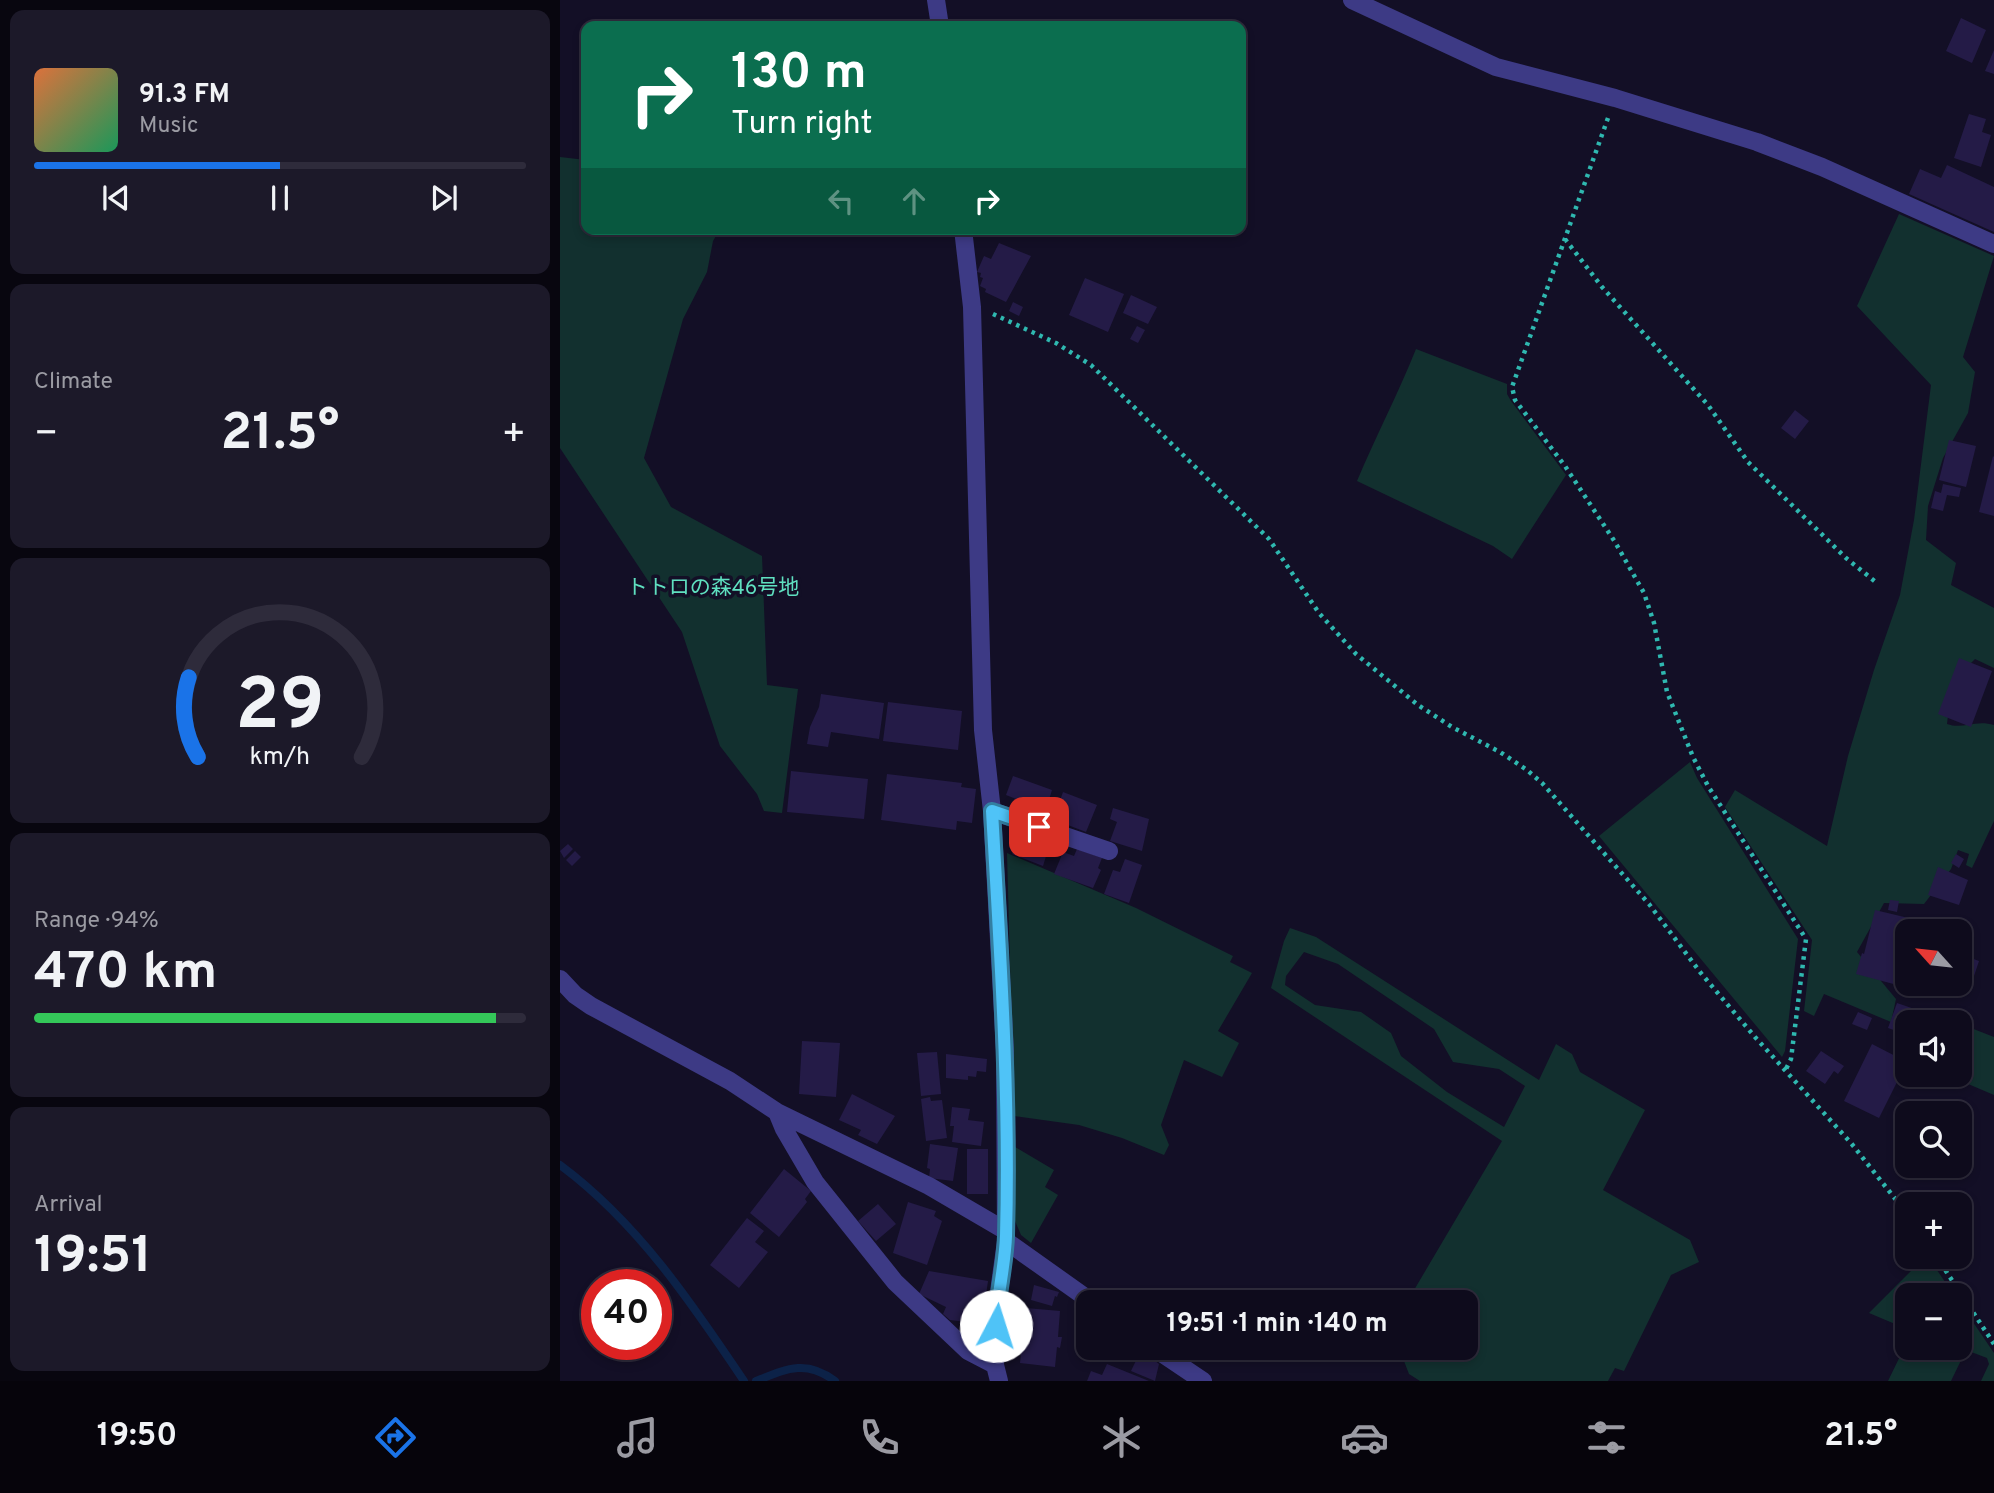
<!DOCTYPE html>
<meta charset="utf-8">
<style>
:root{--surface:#0e0b1c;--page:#1c1929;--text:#f1f3f6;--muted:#9b9ba3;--line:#2e2b3b;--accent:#1a73e8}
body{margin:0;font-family:Overpass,"Noto Sans JP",sans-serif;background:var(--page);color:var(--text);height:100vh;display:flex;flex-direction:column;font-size:26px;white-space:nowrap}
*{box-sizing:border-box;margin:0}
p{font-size:23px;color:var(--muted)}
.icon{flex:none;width:38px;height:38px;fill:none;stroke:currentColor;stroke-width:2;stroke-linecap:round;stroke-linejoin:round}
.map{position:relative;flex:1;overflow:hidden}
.panel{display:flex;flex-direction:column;gap:10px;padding:10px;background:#08060f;width:560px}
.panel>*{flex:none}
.banner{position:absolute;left:21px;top:21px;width:665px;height:214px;border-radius:14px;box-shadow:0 4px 10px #0003,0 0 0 2px var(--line);background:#0b6e4f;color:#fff;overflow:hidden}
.needle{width:46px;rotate:297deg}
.controls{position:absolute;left:1335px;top:919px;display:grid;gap:14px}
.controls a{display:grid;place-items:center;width:77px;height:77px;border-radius:14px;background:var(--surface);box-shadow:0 4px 10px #0003,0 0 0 2px var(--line);font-size:35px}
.speed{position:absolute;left:21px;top:1269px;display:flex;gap:14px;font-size:35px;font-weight:700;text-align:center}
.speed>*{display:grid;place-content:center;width:91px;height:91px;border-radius:50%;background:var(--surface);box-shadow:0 4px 10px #0003,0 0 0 2px var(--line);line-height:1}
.speed .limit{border:10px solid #d22;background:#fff;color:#111}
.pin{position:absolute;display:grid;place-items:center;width:60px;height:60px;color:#fff;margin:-30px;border-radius:14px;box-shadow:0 4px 10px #0006}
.me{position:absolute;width:77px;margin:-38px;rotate:5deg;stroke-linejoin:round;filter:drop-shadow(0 0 5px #0008)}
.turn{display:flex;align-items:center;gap:24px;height:147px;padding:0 35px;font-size:32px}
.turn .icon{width:91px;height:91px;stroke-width:2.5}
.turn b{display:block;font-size:49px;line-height:60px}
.lanes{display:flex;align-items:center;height:66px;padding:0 35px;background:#0003;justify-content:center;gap:35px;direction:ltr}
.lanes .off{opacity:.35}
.big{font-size:52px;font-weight:700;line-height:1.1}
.panel .tile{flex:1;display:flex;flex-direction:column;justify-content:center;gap:10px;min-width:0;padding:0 24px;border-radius:14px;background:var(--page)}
.panel .dial{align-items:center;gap:0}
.dial svg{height:182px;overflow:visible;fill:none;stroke:var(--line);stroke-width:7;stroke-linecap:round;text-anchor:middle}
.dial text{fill:var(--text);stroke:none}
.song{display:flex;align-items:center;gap:21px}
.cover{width:84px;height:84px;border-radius:10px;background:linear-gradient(135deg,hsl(20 70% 55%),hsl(150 70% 35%))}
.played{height:7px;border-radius:4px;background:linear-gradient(90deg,var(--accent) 50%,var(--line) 50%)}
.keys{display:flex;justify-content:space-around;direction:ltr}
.heat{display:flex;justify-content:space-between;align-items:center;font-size:38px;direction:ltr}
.charge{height:10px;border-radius:5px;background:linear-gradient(90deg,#34c759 94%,var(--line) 0)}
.trip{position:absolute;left:516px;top:1290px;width:402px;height:70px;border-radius:14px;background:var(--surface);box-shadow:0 4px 10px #0003,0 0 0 2px var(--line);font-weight:700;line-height:70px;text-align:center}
.dock{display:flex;height:112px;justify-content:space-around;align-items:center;background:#06040b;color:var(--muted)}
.dock .icon{width:49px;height:49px}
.dock .active{color:var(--accent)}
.dock b{font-size:32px;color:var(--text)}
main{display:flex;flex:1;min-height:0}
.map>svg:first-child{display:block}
</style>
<main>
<section class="panel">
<div class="tile">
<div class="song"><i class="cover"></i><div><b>91.3 FM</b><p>Music</p></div></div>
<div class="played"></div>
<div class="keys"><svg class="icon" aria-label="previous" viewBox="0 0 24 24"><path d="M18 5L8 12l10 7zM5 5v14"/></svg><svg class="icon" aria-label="pause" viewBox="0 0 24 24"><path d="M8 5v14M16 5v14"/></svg><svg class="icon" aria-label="next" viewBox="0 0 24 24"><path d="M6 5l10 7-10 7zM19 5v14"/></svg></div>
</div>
<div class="tile"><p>Climate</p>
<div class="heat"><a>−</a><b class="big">21.5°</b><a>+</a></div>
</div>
<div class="tile dial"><svg viewBox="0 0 100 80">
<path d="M14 69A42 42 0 1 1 86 69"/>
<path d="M14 69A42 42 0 0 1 10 34" stroke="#1a73e8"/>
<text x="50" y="56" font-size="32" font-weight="700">29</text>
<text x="50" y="72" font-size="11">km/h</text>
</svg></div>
<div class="tile"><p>Range · 94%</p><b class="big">470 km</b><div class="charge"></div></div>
<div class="tile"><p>Arrival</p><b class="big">19:51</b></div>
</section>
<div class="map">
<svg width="1434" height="1381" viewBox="0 0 1434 1381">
<rect width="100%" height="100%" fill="#130f26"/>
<path fill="#12302f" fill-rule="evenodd" d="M0 157 26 160V229H160L153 241 147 272 123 319 84 458 111 507 202 556 207 685 238 689 222 813 204 811 197 794 160 746 122 632 0 448Z
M1339 214 1434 256 1403 357 1415 372 1408 413 1383 458 1368 506 1366 540 1396 563 1391 585 1434 608V668L1415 659 1392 682 1387 724C1403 730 1415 719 1434 725V821L1412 868 1406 865 1409 854 1398 850 1391 869 1364 904 1324 903 1297 952 1336 999 1331 1022 1264 994 1254 1016 1244 1011 1252 940 1165 807 1175 790 1267 846 1288 756 1314 670 1340 595 1354 520 1371 385 1297 306Z
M856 349 947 384V394L951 401 1006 475 952 559 933 546 797 481C816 436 838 394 856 349Z
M1130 762 1137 778 1238 939 1225 1051 1222 1057 1039 836Z
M447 853 576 908 673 956 670 962 692 973 658 1031 679 1043 662 1077 624 1060 601 1125 609 1145 604 1155 562 1138 519 1125 454 1116Z
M730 928 756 937 979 1080 996 1044 1012 1054 1020 1072 1085 1110 1043 1190 1130 1240 1139 1262 1111 1275 1064 1371 1055 1368 1048 1381H860L849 1374 839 1348H906V1302H847L942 1141 711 988 724 941ZM744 952 778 964 874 1029 893 1062 939 1069 965 1086 944 1127 887 1092 841 1056 831 1033 801 1012 755 1005 725 985 726 976Z
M1411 1028 1434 1037V1095L1387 1075 1400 1074V1048Z
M455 1147 494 1170 485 1187 498 1195 471 1243 461 1235 455 1221Z
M1366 1256 1368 1257 1394 1295H1348L1347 1329 1309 1313Z
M1400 1303 1434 1353V1381H1421L1429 1364 1427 1358 1406 1350 1391 1381H1328L1347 1342 1348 1348H1400Z"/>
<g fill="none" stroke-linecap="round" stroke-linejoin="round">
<path stroke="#0c2248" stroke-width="8" d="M0 1165C77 1222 131 1302 184 1381
M196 1381C226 1369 246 1359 275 1381"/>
</g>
<path fill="#241b47" d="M1401 18 1426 30 1412 63 1386 51Z
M1434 50V74L1425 71Z
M1409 114 1426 119 1422 132 1431 135 1421 167 1394 158Z
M1387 165 1434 187V232L1349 194 1360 169 1381 178Z
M439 243 471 256 446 302 425 292 426 289 420 286 423 278 420 277 421 273 417 272 424 256 431 259Z
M525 278 564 294 548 332 509 315Z
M571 295 597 307 588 324 563 313Z
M453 302 463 307 459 316 449 311Z
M577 326 585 330 578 343 570 339Z
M1235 410 1249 421 1235 439 1221 428Z
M1389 440 1416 446 1406 487 1379 480Z
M1433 456 1434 457V516L1419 512Z
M1383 484 1401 488 1399 497 1387 495 1383 511 1371 508 1375 491 1381 493Z
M1399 658 1432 671 1411 727 1378 714Z
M261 694 324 703 319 739 271 732 268 747 247 744 250 727 259 707Z
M328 702 402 711 398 750 323 741Z
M231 771 308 779 304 819 227 812Z
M327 774 402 783 401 787 416 789 412 823 397 821 396 830 321 820Z
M453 776 492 790 487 806 479 803 476 812 454 805 456 799 446 795Z
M503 792 537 805 526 832 500 822 506 806 499 803Z
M553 808 589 819 582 851 550 841 557 822 550 819Z
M457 827 491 840 483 866 452 854 455 848 450 846Z
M8 844 13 849 4 858 0 851Z
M517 849 542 858 538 868 541 870 533 888 494 874 503 852 514 856Z
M15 851 21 857 12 866 6 860Z
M1396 854 1404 859 1399 868 1391 863Z
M565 859 582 865 569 903 544 894 553 870 560 872Z
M1378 867 1408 880 1399 905 1368 895Z
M1330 900 1339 901 1337 912 1328 910Z
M1315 910 1357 920 1354 931H1348V959L1341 986 1296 974 1302 953 1304 954Z
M1400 954 1419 961 1411 985 1400 981Z
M1337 1003 1369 1014 1366 1022H1348V1035L1328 1028Z
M1298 1012 1312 1018 1307 1030 1292 1024Z
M242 1041 280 1043 276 1097 239 1094Z
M1312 1044 1347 1062 1319 1118 1284 1101Z
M1261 1051 1284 1066 1278 1074 1274 1071 1265 1084 1246 1071Z
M377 1052 381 1094 361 1096 357 1053Z
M386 1054 427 1059 426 1072 417 1071 416 1077 408 1076V1080L386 1078Z
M292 1094 335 1116 317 1144 298 1135 301 1130 279 1120Z
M370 1097 371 1101 382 1100 387 1138 366 1141 361 1099Z
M392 1107 410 1109 408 1120 424 1122 421 1146 392 1142 394 1126H390Z
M370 1144 398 1148 393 1181 369 1178 370 1169 367 1168Z
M407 1149H428V1194H407Z
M224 1169 251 1191 245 1199 247 1202 219 1237 190 1213Z
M348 1202 376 1211 374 1216 382 1221 367 1265 333 1253Z
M318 1204 336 1224 316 1241 298 1221Z
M187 1218 204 1231 195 1242 208 1252 179 1288 150 1265Z
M369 1271 428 1281 422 1324 390 1320 383 1314 386 1307 359 1294Z
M474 1285 499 1292 497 1297 495 1296 492 1306 471 1300Z
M466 1308 500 1311 498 1337H502L500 1348 497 1347 495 1367 460 1363Z
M581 1350 599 1364 595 1381 571 1371Z
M547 1364 589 1381H527L531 1371 542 1375Z"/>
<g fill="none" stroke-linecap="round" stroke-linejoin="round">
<path stroke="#2fb8b0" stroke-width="4.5" stroke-dasharray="3.5 5" stroke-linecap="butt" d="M1048 118 952 387 955 400 1005 466 1055 542 1084 593 1094 623 1107 692 1133 757 1148 786 1246 939 1231 1059 1226 1069
M1005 239 1042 287 1148 405 1188 462 1286 558 1317 583
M433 314 496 343 531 365 709 539 759 613 796 654 858 705 892 727 940 752 967 770 982 783 1089 904 1140 972 1195 1037 1291 1143 1348 1215
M1376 1256 1434 1344"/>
<path stroke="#3d3a85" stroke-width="18" d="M376 0 380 26
M792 0 936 67 1055 98 1197 142 1262 167 1434 244
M403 229 412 307 423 730 432 811 445 1051 446 1241 437 1306 435 1365 439 1381
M432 811 549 851
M0 979 15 995 31 1006 170 1081 217 1112 369 1186 446 1231
M217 1112 224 1129 255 1182 335 1282 408 1351 435 1365
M446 1241 532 1302
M594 1348 643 1381"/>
</g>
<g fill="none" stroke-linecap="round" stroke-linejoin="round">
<g stroke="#337fa1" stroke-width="18">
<path id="route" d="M436 1326C437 1295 445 1266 446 1236 450 1094 440 952 432 811L479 827"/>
</g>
<use href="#route" stroke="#4fc3f7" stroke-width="12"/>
</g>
<g text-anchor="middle" stroke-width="7" stroke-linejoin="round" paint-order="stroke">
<g font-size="21" fill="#5fe0c0" stroke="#130f26">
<text x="153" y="594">トトロの森46号地</text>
</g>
</g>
</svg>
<div class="controls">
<a><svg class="needle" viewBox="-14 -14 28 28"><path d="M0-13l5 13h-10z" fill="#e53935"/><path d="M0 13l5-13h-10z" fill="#9b9ba3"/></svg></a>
<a><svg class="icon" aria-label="sound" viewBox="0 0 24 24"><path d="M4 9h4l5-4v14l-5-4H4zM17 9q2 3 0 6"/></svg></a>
<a><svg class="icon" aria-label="search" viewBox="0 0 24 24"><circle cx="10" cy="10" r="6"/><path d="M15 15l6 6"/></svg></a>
<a>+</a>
<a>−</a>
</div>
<div class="speed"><div class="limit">40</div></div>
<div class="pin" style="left:479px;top:827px;background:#d93025"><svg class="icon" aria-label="arrive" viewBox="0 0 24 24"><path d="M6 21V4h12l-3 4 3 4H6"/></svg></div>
<svg class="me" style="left:436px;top:1326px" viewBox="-20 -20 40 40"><circle r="19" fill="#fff"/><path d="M0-13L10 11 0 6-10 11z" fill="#4fc3f7"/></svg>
<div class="trip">19:51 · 1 min · 140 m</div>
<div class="banner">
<div class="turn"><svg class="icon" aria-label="right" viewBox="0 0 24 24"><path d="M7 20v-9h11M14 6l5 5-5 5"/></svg><div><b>130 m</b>Turn right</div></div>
<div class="lanes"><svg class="icon off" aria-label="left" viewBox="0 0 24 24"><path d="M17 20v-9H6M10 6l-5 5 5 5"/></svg><svg class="icon off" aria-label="ahead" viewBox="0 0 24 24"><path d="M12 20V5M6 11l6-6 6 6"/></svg><svg class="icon" aria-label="right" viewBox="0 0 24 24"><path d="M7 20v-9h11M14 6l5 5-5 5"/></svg></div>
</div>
</div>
</main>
<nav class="dock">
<b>19:50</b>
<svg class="icon active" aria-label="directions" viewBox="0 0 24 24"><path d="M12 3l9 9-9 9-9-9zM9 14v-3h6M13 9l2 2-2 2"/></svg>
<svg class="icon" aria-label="music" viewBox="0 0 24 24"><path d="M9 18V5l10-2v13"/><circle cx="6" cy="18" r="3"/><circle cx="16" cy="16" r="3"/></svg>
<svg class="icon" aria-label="phone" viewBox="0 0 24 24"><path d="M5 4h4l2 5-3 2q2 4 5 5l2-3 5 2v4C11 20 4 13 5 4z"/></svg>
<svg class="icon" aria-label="climate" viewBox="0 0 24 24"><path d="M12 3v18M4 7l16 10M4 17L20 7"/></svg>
<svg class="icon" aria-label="car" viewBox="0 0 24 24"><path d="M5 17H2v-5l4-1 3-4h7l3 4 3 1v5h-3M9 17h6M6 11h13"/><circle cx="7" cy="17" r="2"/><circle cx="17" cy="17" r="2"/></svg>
<svg class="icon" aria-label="filters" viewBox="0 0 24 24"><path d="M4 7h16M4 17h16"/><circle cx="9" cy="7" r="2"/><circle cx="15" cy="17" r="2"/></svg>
<b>21.5°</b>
</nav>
